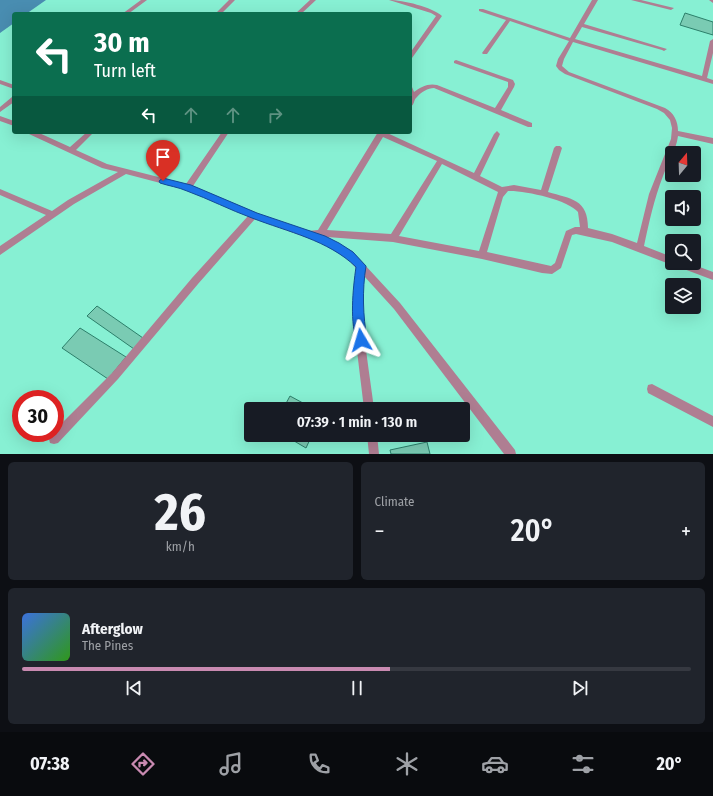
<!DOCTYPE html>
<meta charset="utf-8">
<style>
:root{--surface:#171b24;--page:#20242c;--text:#f1f3f6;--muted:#9ea1a6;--line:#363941;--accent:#c98ab1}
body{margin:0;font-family:"Fira Sans Condensed",sans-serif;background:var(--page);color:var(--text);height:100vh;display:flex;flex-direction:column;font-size:15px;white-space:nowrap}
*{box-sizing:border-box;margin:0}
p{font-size:13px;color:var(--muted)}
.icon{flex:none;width:22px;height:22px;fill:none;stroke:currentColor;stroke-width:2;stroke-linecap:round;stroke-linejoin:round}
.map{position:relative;height:454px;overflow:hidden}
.details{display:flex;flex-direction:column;gap:8px;padding:8px;background:#0d0f14;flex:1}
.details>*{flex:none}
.guide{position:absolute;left:12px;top:12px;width:400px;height:122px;border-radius:4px;box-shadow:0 4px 16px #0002;background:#0b6e4f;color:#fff;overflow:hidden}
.needle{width:26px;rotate:19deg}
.tools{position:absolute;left:665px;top:146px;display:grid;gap:8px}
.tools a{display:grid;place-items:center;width:36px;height:36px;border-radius:4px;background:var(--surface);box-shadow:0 4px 16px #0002;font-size:20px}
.speed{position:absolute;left:12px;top:390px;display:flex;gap:8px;font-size:20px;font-weight:700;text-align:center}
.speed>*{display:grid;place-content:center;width:52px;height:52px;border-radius:50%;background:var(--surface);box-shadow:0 4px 16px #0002;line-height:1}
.speed .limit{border:6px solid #d22;background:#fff;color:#111}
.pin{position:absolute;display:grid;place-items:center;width:34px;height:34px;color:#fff;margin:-41px -17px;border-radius:50% 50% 50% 0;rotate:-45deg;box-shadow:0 0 4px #0007}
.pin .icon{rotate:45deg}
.me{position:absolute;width:44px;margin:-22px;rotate:353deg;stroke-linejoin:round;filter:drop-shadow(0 0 3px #0008)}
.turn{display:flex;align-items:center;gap:14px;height:84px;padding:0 16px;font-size:18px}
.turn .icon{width:52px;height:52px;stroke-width:2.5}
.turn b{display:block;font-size:28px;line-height:34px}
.lanes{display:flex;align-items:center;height:38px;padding:0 16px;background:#0003;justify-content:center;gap:20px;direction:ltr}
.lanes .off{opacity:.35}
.big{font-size:30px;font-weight:600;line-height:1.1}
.details .card{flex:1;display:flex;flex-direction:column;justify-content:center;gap:6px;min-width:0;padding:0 14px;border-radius:6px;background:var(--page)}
.details .dial{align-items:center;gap:0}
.dial b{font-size:52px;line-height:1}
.song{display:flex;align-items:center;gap:12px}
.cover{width:48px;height:48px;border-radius:6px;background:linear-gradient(135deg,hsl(220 70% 55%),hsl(110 70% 35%))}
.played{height:4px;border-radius:2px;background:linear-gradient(90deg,var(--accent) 55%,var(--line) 55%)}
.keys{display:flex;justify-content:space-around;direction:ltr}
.heat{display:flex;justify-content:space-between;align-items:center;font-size:22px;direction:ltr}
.details .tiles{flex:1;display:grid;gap:8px;grid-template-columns:1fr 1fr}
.card:last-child{grid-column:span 2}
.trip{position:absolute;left:244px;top:402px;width:226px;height:40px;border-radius:4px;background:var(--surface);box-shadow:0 4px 16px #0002;font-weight:600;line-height:40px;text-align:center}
.menu{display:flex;height:64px;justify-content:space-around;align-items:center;background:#090b0e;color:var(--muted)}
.menu .icon{width:28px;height:28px}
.menu .on{color:var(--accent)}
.menu b{font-size:18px;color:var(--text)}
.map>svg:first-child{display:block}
</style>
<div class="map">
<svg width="713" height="454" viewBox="0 0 713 454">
<rect width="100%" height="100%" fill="#87f0d3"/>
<path fill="#498db1" d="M0 0H46L26 14H14V23L0 33Z"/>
<path fill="#7acbb3" stroke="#2c7f6a" d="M685 13 713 22V35L680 25Z
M97 306 143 338 134 349 87 316Z
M80 328 126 357 108 379 62 348Z
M290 396 314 409H283Z
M284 435H312L306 448Z
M427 442 430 454H391L390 450Z"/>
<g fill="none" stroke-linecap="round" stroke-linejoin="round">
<path fill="#af7e92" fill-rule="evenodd" d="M0 80 14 85V89L0 84Z"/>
<path fill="#af7e92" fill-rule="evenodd" d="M141 0H147L128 14H122Z
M229 0H235L221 14H215Z
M310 0H316L301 14H295Z
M389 0C403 0 432 7 442 16L412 58 410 59V53L436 16 431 13Z
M592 0H598L584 24 667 49 664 51 662 50 582 27 575 39 702 76 710 41 713 39V53L707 78 713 80V84L573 42 564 59 562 66 569 72 665 108C674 113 678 121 678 131L713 138V144L678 136C676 151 668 162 663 176 654 199 649 223 644 246L672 257V263H689L713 272V280L676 266 675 264 672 265 612 242 576 234 572 235 561 268 552 274 542 273 482 259 393 242 327 237 352 251 400 303 515 450 516 454H504L394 309 364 276C359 320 369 366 374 409H364C359 362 350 315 356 268L346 257 319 242 255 219 198 284 118 379 58 443 54 444 50 443 49 439 52 433H55V430L112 373 192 278 248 216 187 190 126 174 74 204 0 255V246L46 215 0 195V189L52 211 68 200 118 172 102 168 29 134 28 132H37L70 147 87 132H94L76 150 107 164 186 184 222 132H229L193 186 257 213 308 231 318 230 378 132H385L474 173 494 134 497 131 500 134 480 176 502 187 514 185 541 190 554 148 556 146H560L562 148 548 192C571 199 588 199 588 228L612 234 637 243 649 194 671 139 672 128 670 120 664 113 657 109 565 74 559 70 556 66 558 59 569 41 510 21 487 54H483L482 53 506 20 479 11V9H483L570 38ZM383 137 437 161 391 234 327 230ZM442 164 498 192 479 251 399 236ZM508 191C523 190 569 200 578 212L580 227H575L566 231 555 263 551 266 487 252 503 197Z
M631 0H641L674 8 671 10Z
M709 0H713V3Z
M456 60 513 80 515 84 514 87 501 110 532 123V127H528L434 88C428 88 421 92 417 97 413 100 415 105 410 107V87H412L414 92C421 87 428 83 437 85L495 108 508 87V82L454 63V61Z
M12 97H14V102L0 112V107Z
M0 116 14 121V126L0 121Z
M652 384 713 416V427L648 393 647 389 648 385Z
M367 435H377L379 454H369Z"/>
</g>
<path fill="#1a73e8" stroke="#114b97" d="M163 178 191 185 257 213 325 236 339 243 353 252 366 266C362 291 363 315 367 340L365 344 361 345 358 344C349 324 353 288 356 267 328 240 288 232 252 218 230 210 209 199 187 191 178 187 169 186 160 183L159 181Z"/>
</svg>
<div class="tools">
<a><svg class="needle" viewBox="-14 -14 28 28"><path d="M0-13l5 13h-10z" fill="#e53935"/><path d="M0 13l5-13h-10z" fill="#9ea1a6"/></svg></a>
<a><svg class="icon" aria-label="sound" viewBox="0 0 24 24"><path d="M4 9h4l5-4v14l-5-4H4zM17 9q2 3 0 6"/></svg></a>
<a><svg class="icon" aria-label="search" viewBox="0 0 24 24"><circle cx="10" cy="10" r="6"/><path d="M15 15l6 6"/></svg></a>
<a><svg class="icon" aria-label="layers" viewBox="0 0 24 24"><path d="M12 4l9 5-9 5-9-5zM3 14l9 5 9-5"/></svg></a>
</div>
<div class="speed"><div class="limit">30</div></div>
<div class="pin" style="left:163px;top:181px;background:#d93025"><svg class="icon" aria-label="arrive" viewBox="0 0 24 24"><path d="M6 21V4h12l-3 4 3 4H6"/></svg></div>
<svg class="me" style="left:361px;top:340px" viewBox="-20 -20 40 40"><path d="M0-17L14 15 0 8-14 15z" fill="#1a73e8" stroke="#fff" stroke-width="4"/></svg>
<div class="trip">07:39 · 1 min · 130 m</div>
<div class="guide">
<div class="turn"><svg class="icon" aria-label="left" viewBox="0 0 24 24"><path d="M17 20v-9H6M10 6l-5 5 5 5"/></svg><div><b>30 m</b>Turn left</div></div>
<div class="lanes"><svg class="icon" aria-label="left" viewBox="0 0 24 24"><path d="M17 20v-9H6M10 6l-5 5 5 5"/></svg><svg class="icon off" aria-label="ahead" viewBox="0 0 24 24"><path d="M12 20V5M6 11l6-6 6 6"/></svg><svg class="icon off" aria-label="ahead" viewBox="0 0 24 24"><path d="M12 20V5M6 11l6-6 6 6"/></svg><svg class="icon off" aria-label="right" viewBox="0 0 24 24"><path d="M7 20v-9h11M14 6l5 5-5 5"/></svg></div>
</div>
</div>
<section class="details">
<div class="tiles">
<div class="card dial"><b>26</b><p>km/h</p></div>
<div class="card"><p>Climate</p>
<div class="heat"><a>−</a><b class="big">20°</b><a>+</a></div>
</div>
<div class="card">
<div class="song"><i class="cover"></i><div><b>Afterglow</b><p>The Pines</p></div></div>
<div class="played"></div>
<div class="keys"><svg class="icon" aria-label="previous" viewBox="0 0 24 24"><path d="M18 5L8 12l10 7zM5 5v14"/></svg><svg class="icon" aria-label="pause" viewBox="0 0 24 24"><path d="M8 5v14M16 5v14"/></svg><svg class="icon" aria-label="next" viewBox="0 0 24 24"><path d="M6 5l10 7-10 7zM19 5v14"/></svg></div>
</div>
</div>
</section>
<nav class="menu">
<b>07:38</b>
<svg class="icon on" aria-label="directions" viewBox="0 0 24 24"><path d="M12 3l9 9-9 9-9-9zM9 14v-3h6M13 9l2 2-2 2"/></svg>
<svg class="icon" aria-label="music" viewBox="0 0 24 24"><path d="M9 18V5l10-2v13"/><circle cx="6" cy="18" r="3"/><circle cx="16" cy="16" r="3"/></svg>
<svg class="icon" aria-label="phone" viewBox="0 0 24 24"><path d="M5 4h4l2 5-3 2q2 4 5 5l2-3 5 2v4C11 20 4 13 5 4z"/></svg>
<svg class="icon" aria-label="climate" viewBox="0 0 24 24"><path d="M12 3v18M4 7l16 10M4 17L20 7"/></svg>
<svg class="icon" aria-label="car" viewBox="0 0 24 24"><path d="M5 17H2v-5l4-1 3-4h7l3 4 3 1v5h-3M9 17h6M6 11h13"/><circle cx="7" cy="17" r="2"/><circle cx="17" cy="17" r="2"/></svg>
<svg class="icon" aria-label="filters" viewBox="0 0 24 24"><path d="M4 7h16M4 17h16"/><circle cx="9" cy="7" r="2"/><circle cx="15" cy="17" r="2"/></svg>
<b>20°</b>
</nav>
